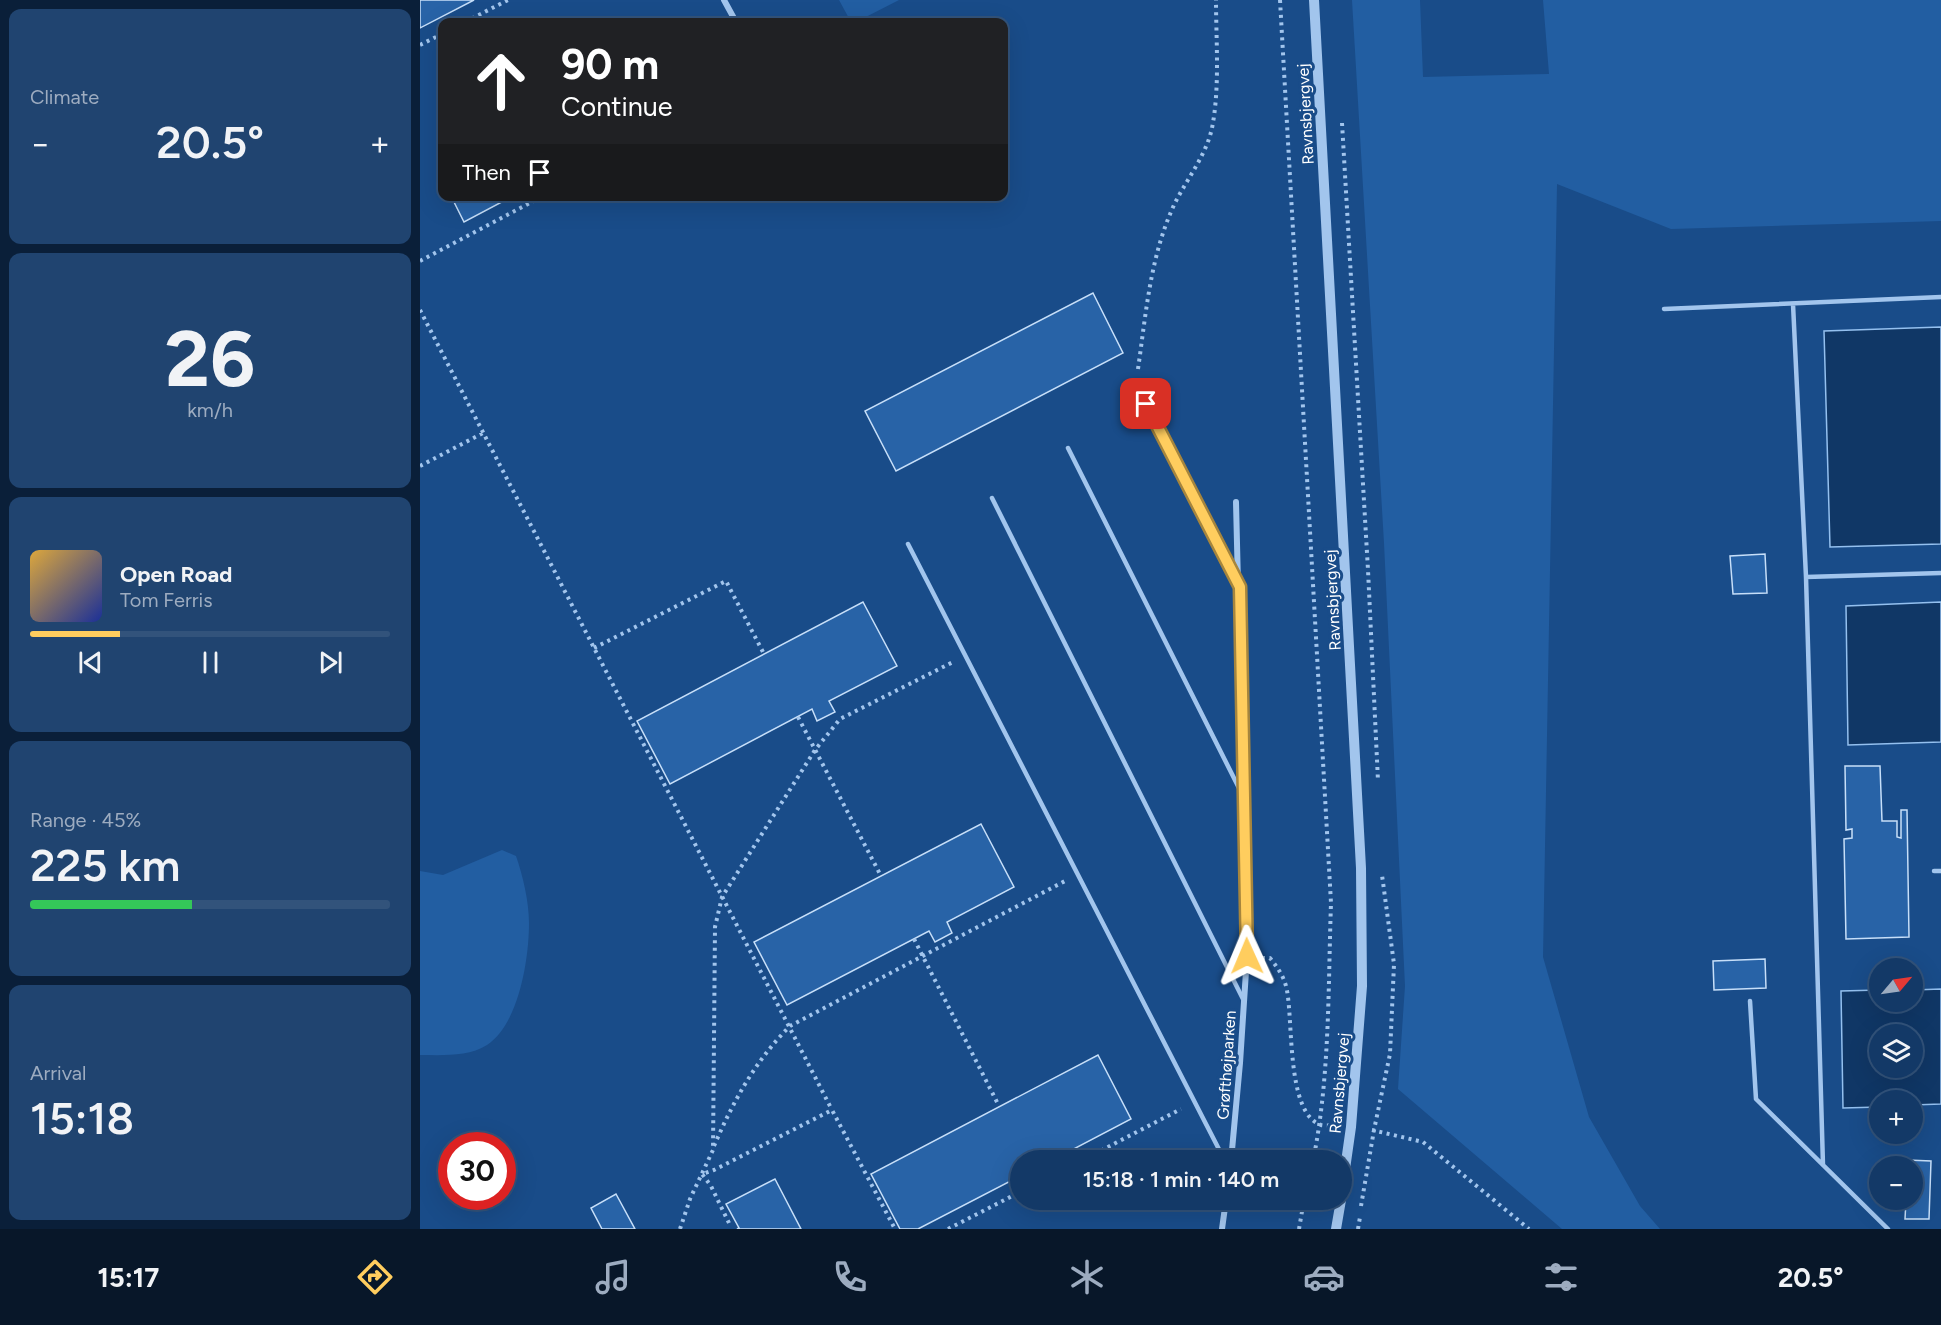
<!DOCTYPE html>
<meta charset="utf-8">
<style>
:root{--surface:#133967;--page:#204470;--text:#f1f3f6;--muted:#9dacc0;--line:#32537b;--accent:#ffcd5e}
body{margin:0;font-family:Figtree,sans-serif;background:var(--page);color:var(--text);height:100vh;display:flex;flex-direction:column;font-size:22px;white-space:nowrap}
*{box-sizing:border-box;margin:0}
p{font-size:20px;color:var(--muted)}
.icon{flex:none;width:33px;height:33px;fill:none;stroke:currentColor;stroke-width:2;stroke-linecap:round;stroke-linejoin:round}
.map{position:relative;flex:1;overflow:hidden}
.drawer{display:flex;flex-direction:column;gap:9px;padding:9px;background:#0a1f39;width:420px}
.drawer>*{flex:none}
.banner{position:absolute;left:18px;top:18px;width:570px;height:183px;border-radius:12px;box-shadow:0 6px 24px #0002,0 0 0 2px var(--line);background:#202124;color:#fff;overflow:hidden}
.needle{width:39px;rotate:61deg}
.fabs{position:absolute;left:1449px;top:958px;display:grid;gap:12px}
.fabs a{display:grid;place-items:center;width:54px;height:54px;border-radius:50%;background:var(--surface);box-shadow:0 6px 24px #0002,0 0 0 2px var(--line);font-size:30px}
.speed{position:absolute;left:18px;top:1132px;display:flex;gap:12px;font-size:30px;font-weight:700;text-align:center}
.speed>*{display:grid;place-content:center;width:78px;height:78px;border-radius:50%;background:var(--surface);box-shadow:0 6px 24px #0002,0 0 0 2px var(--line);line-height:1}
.speed .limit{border:9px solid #d22;background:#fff;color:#111}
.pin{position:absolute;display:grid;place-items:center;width:51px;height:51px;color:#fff;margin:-26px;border-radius:12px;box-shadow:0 3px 9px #0006}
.me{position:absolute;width:66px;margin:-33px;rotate:359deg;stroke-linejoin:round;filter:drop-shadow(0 0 4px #0008)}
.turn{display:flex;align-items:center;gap:21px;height:126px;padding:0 24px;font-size:27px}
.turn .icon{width:78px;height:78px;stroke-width:2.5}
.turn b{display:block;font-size:42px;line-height:51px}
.then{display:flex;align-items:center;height:57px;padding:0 24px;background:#0003;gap:12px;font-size:22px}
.big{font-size:45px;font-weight:600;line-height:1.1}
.drawer .tile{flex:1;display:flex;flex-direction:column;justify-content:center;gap:9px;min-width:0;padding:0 21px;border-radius:12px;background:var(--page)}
.drawer .dial{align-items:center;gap:0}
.dial b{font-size:78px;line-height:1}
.song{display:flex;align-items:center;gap:18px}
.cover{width:72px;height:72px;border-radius:9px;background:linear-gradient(135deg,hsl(40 70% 55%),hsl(230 70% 35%))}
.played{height:6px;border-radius:3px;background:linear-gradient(90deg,var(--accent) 25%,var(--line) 25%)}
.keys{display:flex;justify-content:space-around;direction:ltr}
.heat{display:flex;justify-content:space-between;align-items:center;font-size:33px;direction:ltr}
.charge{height:9px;border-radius:4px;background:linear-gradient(90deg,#34c759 45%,var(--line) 0)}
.trip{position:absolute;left:590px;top:1150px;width:342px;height:60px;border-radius:30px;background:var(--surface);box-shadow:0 6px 24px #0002,0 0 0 2px var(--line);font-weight:600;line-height:60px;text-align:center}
.dock{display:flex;height:96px;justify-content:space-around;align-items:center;background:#081729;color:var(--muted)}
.dock .icon{width:42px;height:42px}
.dock .active{color:var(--accent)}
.dock b{font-size:27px;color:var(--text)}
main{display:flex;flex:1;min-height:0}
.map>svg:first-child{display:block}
</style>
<main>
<section class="drawer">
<div class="tile"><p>Climate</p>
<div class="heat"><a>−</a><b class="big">20.5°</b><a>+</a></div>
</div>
<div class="tile dial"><b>26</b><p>km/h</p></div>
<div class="tile">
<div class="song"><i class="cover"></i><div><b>Open Road</b><p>Tom Ferris</p></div></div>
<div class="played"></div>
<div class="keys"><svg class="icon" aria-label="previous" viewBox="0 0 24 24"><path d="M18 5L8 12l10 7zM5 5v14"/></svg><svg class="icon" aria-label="pause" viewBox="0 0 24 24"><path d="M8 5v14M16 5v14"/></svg><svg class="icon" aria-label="next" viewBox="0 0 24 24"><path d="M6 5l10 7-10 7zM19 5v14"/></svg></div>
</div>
<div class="tile"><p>Range · 45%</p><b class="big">225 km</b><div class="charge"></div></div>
<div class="tile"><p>Arrival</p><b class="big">15:18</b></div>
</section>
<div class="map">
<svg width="1521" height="1229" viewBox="0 0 1521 1229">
<rect width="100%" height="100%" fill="#194c89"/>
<path fill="#225ea2" d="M419 0H479L436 22H431Z
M932 0H1000L1003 77 1129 74 1123 0H1521V221L1251 229 1137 184 1123 957 1169 1117 1220 1206 1240 1229H1142L978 1089 985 986 964 543Z
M82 850 96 856C103 876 109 902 109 923 109 959 99 1024 67 1045 48 1057 22 1055 0 1055V871L23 875Z"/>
<path fill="#103766" stroke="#94c0ef" stroke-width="1.5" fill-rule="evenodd" d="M1521 327V544L1410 547 1404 331Z
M1521 602V742L1428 745 1426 606Z
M1521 989V1104L1493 1105 1492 1101H1460L1459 1107 1423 1108 1421 991 1459 990 1460 1002H1492L1493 990ZM1460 1035H1492V1068H1460Z"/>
<path fill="#2863a7" stroke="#c7dff9" stroke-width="1.5" d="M0 0H54L0 28Z
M31 196H93L44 222Z
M673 293 703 353 476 471 445 411Z
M1345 554 1347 593 1313 594 1310 556Z
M443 602 477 666 409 701 415 712 397 721 392 709 250 784 217 721Z
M1425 766H1460L1462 821H1477V837L1481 838V810H1487L1489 937 1426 939 1424 839 1432 838V829L1426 830Z
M561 824 594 887 527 922 532 933 515 942 509 931 367 1005 334 942Z
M1345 959 1346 988 1294 990 1293 961Z
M678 1055 711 1119 644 1154 648 1161H600V1176L498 1229H480L451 1174Z
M1487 1160 1511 1161 1509 1219H1485L1486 1200H1492V1167H1487Z
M355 1179 381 1229H317L319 1228 306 1204Z
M196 1194 215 1229H182L171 1208Z"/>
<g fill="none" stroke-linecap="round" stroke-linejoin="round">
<path stroke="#a2c5ed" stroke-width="4" stroke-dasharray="3 4.5" stroke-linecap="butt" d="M860 0 911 903C908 989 910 1077 893 1161
M45 22 88 0
M0 45 22 34
M922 123 948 570 958 781
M0 261 123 196
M0 310 412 1110
M718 369C726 314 730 257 754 205 766 180 786 156 792 128 800 88 796 40 796 0
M0 466 63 433
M174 648 306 581 344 654
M378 717 461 876
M494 939 579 1106
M842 958H850C857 967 863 975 866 986 874 1016 865 1113 901 1125 905 1126 911 1125 915 1126
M952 1130 1003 1142 1109 1229
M294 1146C313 1102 335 1061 370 1026L645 881
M661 1161 761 1109
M941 1206 954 1130 970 1054 974 964 962 875
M309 1223 291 1186 282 1174 294 1170 412 1110 475 1229
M260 1229 270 1199 293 1150 295 927 302 897 395 750 420 719 533 662
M528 1229 600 1192
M879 1229 884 1200
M938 1229 940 1217"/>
<path stroke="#a2c5ed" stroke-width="4.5" d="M1373 304 1386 577 1403 1165
M1244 309 1521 297
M716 384 817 582
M648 448 823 796
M572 498 823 999
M488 544 805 1161
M1386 577 1521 573
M1514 871H1521
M1330 1001 1336 1099 1468 1229"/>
<path stroke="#a2c5ed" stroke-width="6" d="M304 0 316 22
M811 1161 820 1063 827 956 816 502
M802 1229 806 1200"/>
<path stroke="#a2c5ed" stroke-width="10" d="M894 0 941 868 942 986 931 1127 921 1197
M916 1229 921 1200"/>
</g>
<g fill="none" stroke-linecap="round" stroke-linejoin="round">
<g stroke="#a6853d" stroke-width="15">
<path id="route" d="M726 404 820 587 827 956"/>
</g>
<use href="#route" stroke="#ffcd5e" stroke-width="10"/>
</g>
<g text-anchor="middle" stroke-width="6" stroke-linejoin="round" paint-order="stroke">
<g font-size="16" fill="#fff" stroke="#194c89">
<text transform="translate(885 114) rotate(-93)" y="6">Ravnsbjergvej</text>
<text transform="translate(912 600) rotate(-93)" y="6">Ravnsbjergvej</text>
<text transform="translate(806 1065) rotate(-86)" y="6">Grøfthøjparken</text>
<text transform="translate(919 1083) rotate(-85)" y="6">Ravnsbjergvej</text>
</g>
</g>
</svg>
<div class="fabs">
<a><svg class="needle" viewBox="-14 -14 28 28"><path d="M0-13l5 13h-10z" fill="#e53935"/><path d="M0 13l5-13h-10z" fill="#9dacc0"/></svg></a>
<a><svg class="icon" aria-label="layers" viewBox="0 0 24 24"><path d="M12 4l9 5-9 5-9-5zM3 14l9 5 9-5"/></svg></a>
<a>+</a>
<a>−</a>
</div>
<div class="speed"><div class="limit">30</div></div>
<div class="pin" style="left:726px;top:404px;background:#d93025"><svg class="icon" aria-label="arrive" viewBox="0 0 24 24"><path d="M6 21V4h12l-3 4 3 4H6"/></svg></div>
<svg class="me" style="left:827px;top:956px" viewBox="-20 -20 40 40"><path d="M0-17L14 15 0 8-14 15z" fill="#ffcd5e" stroke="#fff" stroke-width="4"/></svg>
<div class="trip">15:18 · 1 min · 140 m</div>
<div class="banner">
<div class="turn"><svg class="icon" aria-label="ahead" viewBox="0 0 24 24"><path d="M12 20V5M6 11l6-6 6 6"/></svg><div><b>90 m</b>Continue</div></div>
<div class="then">Then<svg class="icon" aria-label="arrive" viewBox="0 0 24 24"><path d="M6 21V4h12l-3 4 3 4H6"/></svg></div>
</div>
</div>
</main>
<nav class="dock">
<b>15:17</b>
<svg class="icon active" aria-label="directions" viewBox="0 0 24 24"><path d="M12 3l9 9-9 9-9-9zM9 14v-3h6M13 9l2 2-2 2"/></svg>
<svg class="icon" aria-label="music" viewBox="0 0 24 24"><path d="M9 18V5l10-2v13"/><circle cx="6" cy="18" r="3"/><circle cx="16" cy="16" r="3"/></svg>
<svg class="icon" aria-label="phone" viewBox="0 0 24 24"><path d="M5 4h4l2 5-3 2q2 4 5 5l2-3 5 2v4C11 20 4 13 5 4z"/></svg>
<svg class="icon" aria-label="climate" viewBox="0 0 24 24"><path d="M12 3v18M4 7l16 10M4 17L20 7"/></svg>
<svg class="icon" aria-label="car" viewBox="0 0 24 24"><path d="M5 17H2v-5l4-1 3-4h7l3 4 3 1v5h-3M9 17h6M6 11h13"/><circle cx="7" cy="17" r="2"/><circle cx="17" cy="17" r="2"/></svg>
<svg class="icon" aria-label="filters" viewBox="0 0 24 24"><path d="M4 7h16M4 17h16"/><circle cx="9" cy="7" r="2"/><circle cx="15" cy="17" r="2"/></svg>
<b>20.5°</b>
</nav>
